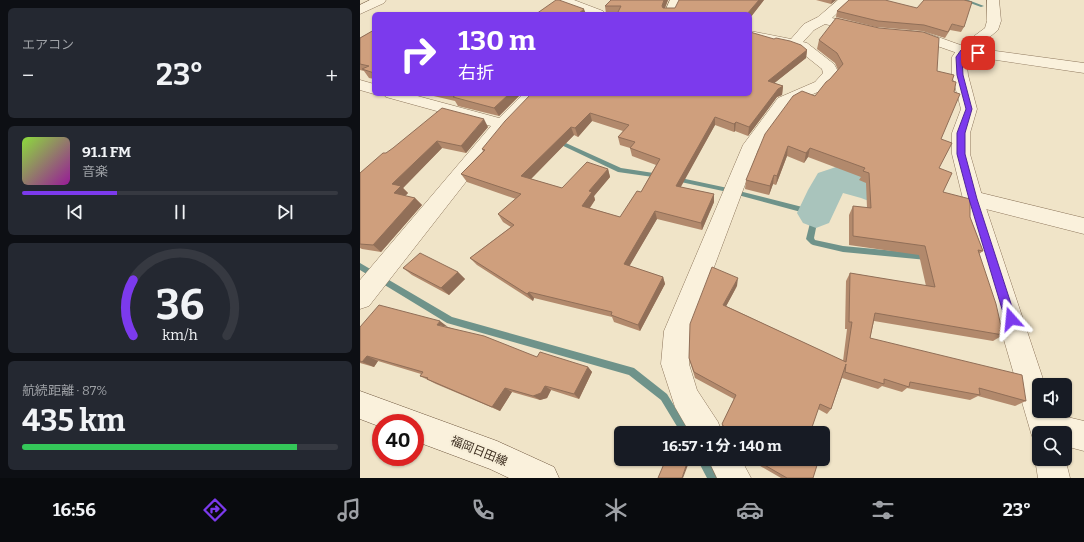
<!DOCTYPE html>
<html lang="ja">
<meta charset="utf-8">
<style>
:root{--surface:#171b24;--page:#242831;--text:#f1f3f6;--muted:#9ea1a6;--line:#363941;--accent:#7c3aed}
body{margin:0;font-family:Bitter,"Noto Sans JP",serif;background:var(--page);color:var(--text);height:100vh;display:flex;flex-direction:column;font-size:15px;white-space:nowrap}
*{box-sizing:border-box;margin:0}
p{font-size:13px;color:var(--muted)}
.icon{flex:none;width:22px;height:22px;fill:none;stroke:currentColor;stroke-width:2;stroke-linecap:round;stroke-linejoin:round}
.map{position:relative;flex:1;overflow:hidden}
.side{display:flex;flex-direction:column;gap:8px;padding:8px;background:#0d0f14;width:360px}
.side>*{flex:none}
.hud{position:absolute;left:12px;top:12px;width:380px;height:84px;border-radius:6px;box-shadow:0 1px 3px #0004;background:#7c3aed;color:#fff;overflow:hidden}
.buttons{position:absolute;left:672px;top:378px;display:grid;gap:8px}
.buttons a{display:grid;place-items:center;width:40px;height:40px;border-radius:6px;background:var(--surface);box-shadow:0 1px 3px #0004;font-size:20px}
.speed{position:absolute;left:12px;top:414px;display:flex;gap:8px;font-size:20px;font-weight:700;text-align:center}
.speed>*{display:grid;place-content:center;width:52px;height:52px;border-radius:50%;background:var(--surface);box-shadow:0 1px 3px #0004;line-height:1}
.speed .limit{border:6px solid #d22;background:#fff;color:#111}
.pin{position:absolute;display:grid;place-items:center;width:34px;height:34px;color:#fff;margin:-17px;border-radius:8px;box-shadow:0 2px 6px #0006}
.me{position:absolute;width:44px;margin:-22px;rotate:342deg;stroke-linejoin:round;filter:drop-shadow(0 0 3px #0008)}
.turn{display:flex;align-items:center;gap:14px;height:84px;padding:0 20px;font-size:18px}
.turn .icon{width:52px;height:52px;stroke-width:2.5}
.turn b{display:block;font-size:28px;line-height:34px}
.big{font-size:30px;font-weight:700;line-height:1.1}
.side .tile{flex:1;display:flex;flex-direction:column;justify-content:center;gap:6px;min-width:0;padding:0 14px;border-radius:6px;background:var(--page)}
.side .dial{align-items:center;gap:0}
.dial svg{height:104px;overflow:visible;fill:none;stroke:var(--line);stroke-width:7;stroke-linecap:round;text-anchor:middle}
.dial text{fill:var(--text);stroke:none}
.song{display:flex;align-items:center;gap:12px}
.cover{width:48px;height:48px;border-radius:6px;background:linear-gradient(135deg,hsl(90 70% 55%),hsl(300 70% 35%))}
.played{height:4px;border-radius:2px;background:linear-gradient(90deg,var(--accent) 30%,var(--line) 30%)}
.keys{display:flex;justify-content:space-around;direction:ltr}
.heat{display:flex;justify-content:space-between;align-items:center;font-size:22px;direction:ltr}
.charge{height:6px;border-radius:3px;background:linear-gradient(90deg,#34c759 87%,var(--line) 0)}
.trip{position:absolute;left:254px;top:426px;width:216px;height:40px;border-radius:6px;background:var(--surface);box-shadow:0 1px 3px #0004;font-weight:700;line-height:40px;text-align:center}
.dock{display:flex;height:64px;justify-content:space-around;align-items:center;background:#090b0e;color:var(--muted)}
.dock .icon{width:28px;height:28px}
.dock .active{color:var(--accent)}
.dock b{font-size:18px;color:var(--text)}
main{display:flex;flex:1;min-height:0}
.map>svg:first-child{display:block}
</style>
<main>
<section class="side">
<div class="tile"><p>エアコン</p>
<div class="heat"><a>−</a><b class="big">23°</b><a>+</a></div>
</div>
<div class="tile">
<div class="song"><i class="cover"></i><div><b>91.1 FM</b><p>音楽</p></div></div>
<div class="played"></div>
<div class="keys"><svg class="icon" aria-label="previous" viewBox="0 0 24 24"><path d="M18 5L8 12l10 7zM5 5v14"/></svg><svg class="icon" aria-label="pause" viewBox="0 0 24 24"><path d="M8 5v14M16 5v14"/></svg><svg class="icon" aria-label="next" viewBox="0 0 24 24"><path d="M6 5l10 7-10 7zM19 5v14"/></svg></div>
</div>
<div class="tile dial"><svg viewBox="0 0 100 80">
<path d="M14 69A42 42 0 1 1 86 69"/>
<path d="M14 69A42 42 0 0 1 14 26" stroke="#7c3aed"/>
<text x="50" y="56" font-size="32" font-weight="700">36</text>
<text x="50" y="72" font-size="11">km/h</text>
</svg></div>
<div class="tile"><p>航続距離 · 87%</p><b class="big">435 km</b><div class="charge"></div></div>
</section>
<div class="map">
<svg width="724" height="478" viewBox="0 0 724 478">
<rect width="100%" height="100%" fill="#f0e4c8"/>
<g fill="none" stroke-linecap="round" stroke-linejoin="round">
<path fill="#6f938a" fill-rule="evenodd" d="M602 0H608L624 6 621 7Z
M197 139 261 168 300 174 303 176 300 178 258 172 195 142 194 141Z
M314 177H316L363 187 458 211 459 213 454 238 455 240 483 246 567 254 570 255 571 257 570 259 567 260 483 252 453 245 451 244 446 239 452 215 363 191 316 181H314L313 179Z
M0 263 92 317 274 368 307 394 331 433H321L301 400 269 375 87 323 0 270Z
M337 459H348L358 478H347Z"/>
<path fill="#a9c4bc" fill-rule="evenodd" d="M479 166 513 175 570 195 576 205 570 215 557 219 501 198 483 193 469 223 456 228 443 223 437 213 448 190 458 173Z"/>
<g stroke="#8d765c" stroke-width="1">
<path id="minor" d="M10 0H26L24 3 0 14V5Z
M197 0H214L243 11 244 14H227L199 3Z
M310 0H322L316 14H304Z
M478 0H491L472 18 506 26 508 29 506 32 501 33 465 24 454 30 443 42 447 43 474 64 479 73 467 88 430 104 398 150 330 331 329 364 337 390 358 422 362 433H330L315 407 301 364 304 331 383 145 418 98 455 82 463 73 462 69 437 49 390 39V31L431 39 444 24 458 17Z
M551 31 567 33 606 47 724 63V73L603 55 560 40 546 38 544 35 546 32Z
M0 80 14 84V94L0 90Z
M24 94H50L139 118 163 94H180L148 128 9 306 0 309V280L131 126 26 97Z
M613 191 724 218V234L606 204 603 199 606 194Z
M682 411 724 421V451L705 446V433H679V438L674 435 669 425 674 415Z
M348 459H381L391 478H357Z"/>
</g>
<g stroke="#8d765c" stroke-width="1">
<path id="tertiary" d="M627 0H639L641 21 638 30 606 57 608 75 617 109 610 133V154L623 199 685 385H679V411H695L701 433H679V445L675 444 671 433 603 199 592 154V133L601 109 592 75V57L598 48 625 28 627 21Z
M679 448V459L705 458 710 478H678L675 459Z"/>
</g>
<g stroke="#6f573f" stroke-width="1">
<path id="secondary" d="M0 391 137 441 194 467 199 478H149L130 469 55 441V423H21V427L0 419Z"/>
</g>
<use href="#minor" fill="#faf1dc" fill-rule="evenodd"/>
<use href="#tertiary" fill="#faf1dc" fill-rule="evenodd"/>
<use href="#secondary" fill="#faf1dc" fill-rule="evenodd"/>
</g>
<path fill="#b2896c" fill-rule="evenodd" d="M251 0H308L305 8H315L404 0 390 18V14H246L245 6Z
M456 0H476L471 4Z
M489 0 604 27 601 32 590 30 585 38 562 31 516 27 476 17 477 11Z
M14 30V79L9 78 4 71 0 70V38Z
M459 40 577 71 581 139 579 168 583 192 610 217 623 251 619 254 643 335 633 341 514 321 510 338 666 401 655 406 618 396 610 400 547 388 542 392 522 386 518 389 482 378 471 409 467 414 458 409 450 433H365L362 428V424L374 399 335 378 329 358 377 286 366 306 483 361 487 329H485L486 281 490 273 566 286 559 255 489 245V215L493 206 507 208 506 183 499 180 501 177 448 157 444 163 427 156 416 185 413 184 409 195 385 189 386 180 455 96 470 79 478 70 475 63 457 49Z
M447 50 446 58 414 83 423 86 422 95 417 97 388 136 375 131 374 132 355 125 320 187 354 194V202L342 230 297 219 269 266 303 277 305 284 280 331 254 322 252 317 174 298 173 301 117 265 110 258 151 227 143 222 138 214 156 199 107 182 101 174 123 151 122 149 171 94ZM232 121 263 131 258 137 260 145 270 148 272 156 296 165 281 192 260 217 230 208 235 200 234 196 250 177 248 169 202 188 171 179 214 135 218 137Z
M65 94H161L139 116 98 106 95 101Z
M128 127 106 153 82 148 43 188 48 193 45 196 55 198 62 205 21 252 2 249 0 248V173L26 153Z
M43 268 98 272 105 279 89 295 52 275Z
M0 327H88L177 357 228 367 232 372 219 399 191 390 187 398 180 400 152 392 140 411 76 384 60 376 61 374 18 361 14 367 0 363Z
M388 459H459L453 478H421Z"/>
<path fill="#916f58" d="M304 0H308L303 13 302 6Z
M399 0H404L390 18V14H387Z
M472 0H476L471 4Z
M224 9 226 14H218Z
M447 50 446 58 407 89 408 81Z
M423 86 422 95 417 97 388 136 389 127 418 89Z
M149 94H161L139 116 134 108Z
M230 113 232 121 218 137 215 128Z
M355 117V125L317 194 316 186Z
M124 119 128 127 106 153 101 146Z
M376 122 375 131 374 132V124Z
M211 127 214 135 166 184 161 176Z
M77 141 82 148 43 188 48 193 41 200 34 193 32 184Z
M428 146 427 156 416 185 417 176Z
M450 148 448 157 444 163 446 153Z
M248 169 250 177 234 196 235 200 226 213 222 206 229 191Z
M414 175 413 184 409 195 410 186Z
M354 194V202L342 230 341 223Z
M55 198 62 205 21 252 13 245Z
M295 211 297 219 266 272 264 264Z
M98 272 105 279 89 295 81 288Z
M303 277 305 284 280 331 278 325Z
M378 278 377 286 363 312V305Z
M169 292 174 298 173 301 167 294Z
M80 321 88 327 77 325Z
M7 356 18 361 14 367 2 362Z
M228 367 232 372 219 399 214 394Z
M185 386 191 390 187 398 180 400 173 396Z
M145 388 152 392 140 411 132 407Z
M327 463 328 465 323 478H322Z"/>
<path fill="#cf9f7d" stroke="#916f58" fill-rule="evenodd" d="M196 0H199L224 9 218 14H176Z
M251 0H304L302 6 303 8H315L319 0H399L387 14H257L261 6H245Z
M489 0H525L557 8 564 0H604L612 2 604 27 592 24 588 32 564 25 518 21 477 11Z
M476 18 519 28 563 32 579 38 577 71 594 75 592 81 596 82 594 92 600 94 581 139 592 143 579 168 592 173 583 192 610 199V217L623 251 618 250 636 304 643 335 515 313 510 338 662 375 666 401 619 388 620 395 550 382 549 387 524 379V384L485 372 486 364 471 409 460 404 450 433H368L362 424 376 395 334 372 329 358 330 324 352 267 378 278 363 305 486 362 492 322H489L490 273 575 287 565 246 493 236V206L511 208 509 173 503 171 505 168 450 148 446 153 428 146 417 176 414 175 410 186 386 180 405 134 433 96 442 91 455 96 466 82 470 79 483 64 477 53 459 40Z
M14 30V73L2 69 9 66 0 64V38Z
M390 32 414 39 416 38 430 41 441 45 447 50 408 81 423 86 418 89 389 127 376 122 374 124 355 117 316 186 354 194 341 223 295 211 264 264 303 277 278 325 251 315 252 312 169 292 167 294 110 258 154 225 138 214 161 194 101 174 125 150 122 149 145 121 171 94H390ZM230 113 269 125 258 137 275 142 270 148 300 159 281 192 277 191 260 217 222 206 232 192 229 191 248 169 227 162 202 188 161 176 211 127 215 128Z
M97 94H149L134 108 93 97Z
M82 108 124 119 101 146 77 141 32 184 41 186 34 193 55 198 13 245 0 244V173L23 153H26L33 148Z
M60 253 98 272 81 288 43 268Z
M19 305 80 321 77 325 124 336 177 357 180 352 228 367 214 394 185 386 181 393 173 396 145 388 132 407 67 379 68 378 60 376 63 372 7 356 2 362 0 361V327Z
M306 459H318L327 463 322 478H298Z
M394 459H459L453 478H427Z"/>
<path fill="#7c3aed" stroke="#51269a" d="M603 49 621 53 618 55 605 53 602 57 603 75 612 109 605 133V154L617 199 656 319 654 322 651 324 647 322 645 319 609 199 597 154V133L606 109 597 75 596 57 601 50Z"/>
<g text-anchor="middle" stroke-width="4" stroke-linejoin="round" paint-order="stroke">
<g font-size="12" fill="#3d2e20" stroke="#f7eed8">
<text transform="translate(119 451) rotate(22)" y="4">福岡日田線</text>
</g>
</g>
</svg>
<div class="buttons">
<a><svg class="icon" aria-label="sound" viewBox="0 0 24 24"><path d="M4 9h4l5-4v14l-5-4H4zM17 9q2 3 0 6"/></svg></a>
<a><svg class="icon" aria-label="search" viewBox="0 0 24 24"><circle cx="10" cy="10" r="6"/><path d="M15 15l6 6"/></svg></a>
</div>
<div class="speed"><div class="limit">40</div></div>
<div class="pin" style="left:618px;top:53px;background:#d93025"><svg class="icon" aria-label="arrive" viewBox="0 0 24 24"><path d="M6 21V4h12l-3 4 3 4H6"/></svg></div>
<svg class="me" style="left:651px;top:319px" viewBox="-20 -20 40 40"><path d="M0-17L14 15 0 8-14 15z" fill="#7c3aed" stroke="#fff" stroke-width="4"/></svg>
<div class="trip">16:57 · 1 分 · 140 m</div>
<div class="hud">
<div class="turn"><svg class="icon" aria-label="right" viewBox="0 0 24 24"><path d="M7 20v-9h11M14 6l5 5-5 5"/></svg><div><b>130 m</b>右折</div></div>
</div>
</div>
</main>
<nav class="dock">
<b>16:56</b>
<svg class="icon active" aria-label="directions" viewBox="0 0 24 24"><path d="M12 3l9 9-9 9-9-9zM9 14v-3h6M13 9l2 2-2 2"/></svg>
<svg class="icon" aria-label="music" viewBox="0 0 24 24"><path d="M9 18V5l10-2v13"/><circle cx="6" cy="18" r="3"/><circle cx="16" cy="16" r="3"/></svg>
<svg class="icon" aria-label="phone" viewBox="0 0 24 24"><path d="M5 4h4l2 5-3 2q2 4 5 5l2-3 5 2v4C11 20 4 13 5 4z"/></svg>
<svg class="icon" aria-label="climate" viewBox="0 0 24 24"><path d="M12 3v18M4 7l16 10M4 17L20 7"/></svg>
<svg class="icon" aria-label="car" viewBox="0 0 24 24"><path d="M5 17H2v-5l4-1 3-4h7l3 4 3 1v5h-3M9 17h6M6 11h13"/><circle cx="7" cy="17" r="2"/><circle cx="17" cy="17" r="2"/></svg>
<svg class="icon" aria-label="filters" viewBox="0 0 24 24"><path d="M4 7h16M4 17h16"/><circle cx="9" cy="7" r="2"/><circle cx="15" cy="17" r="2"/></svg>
<b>23°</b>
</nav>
